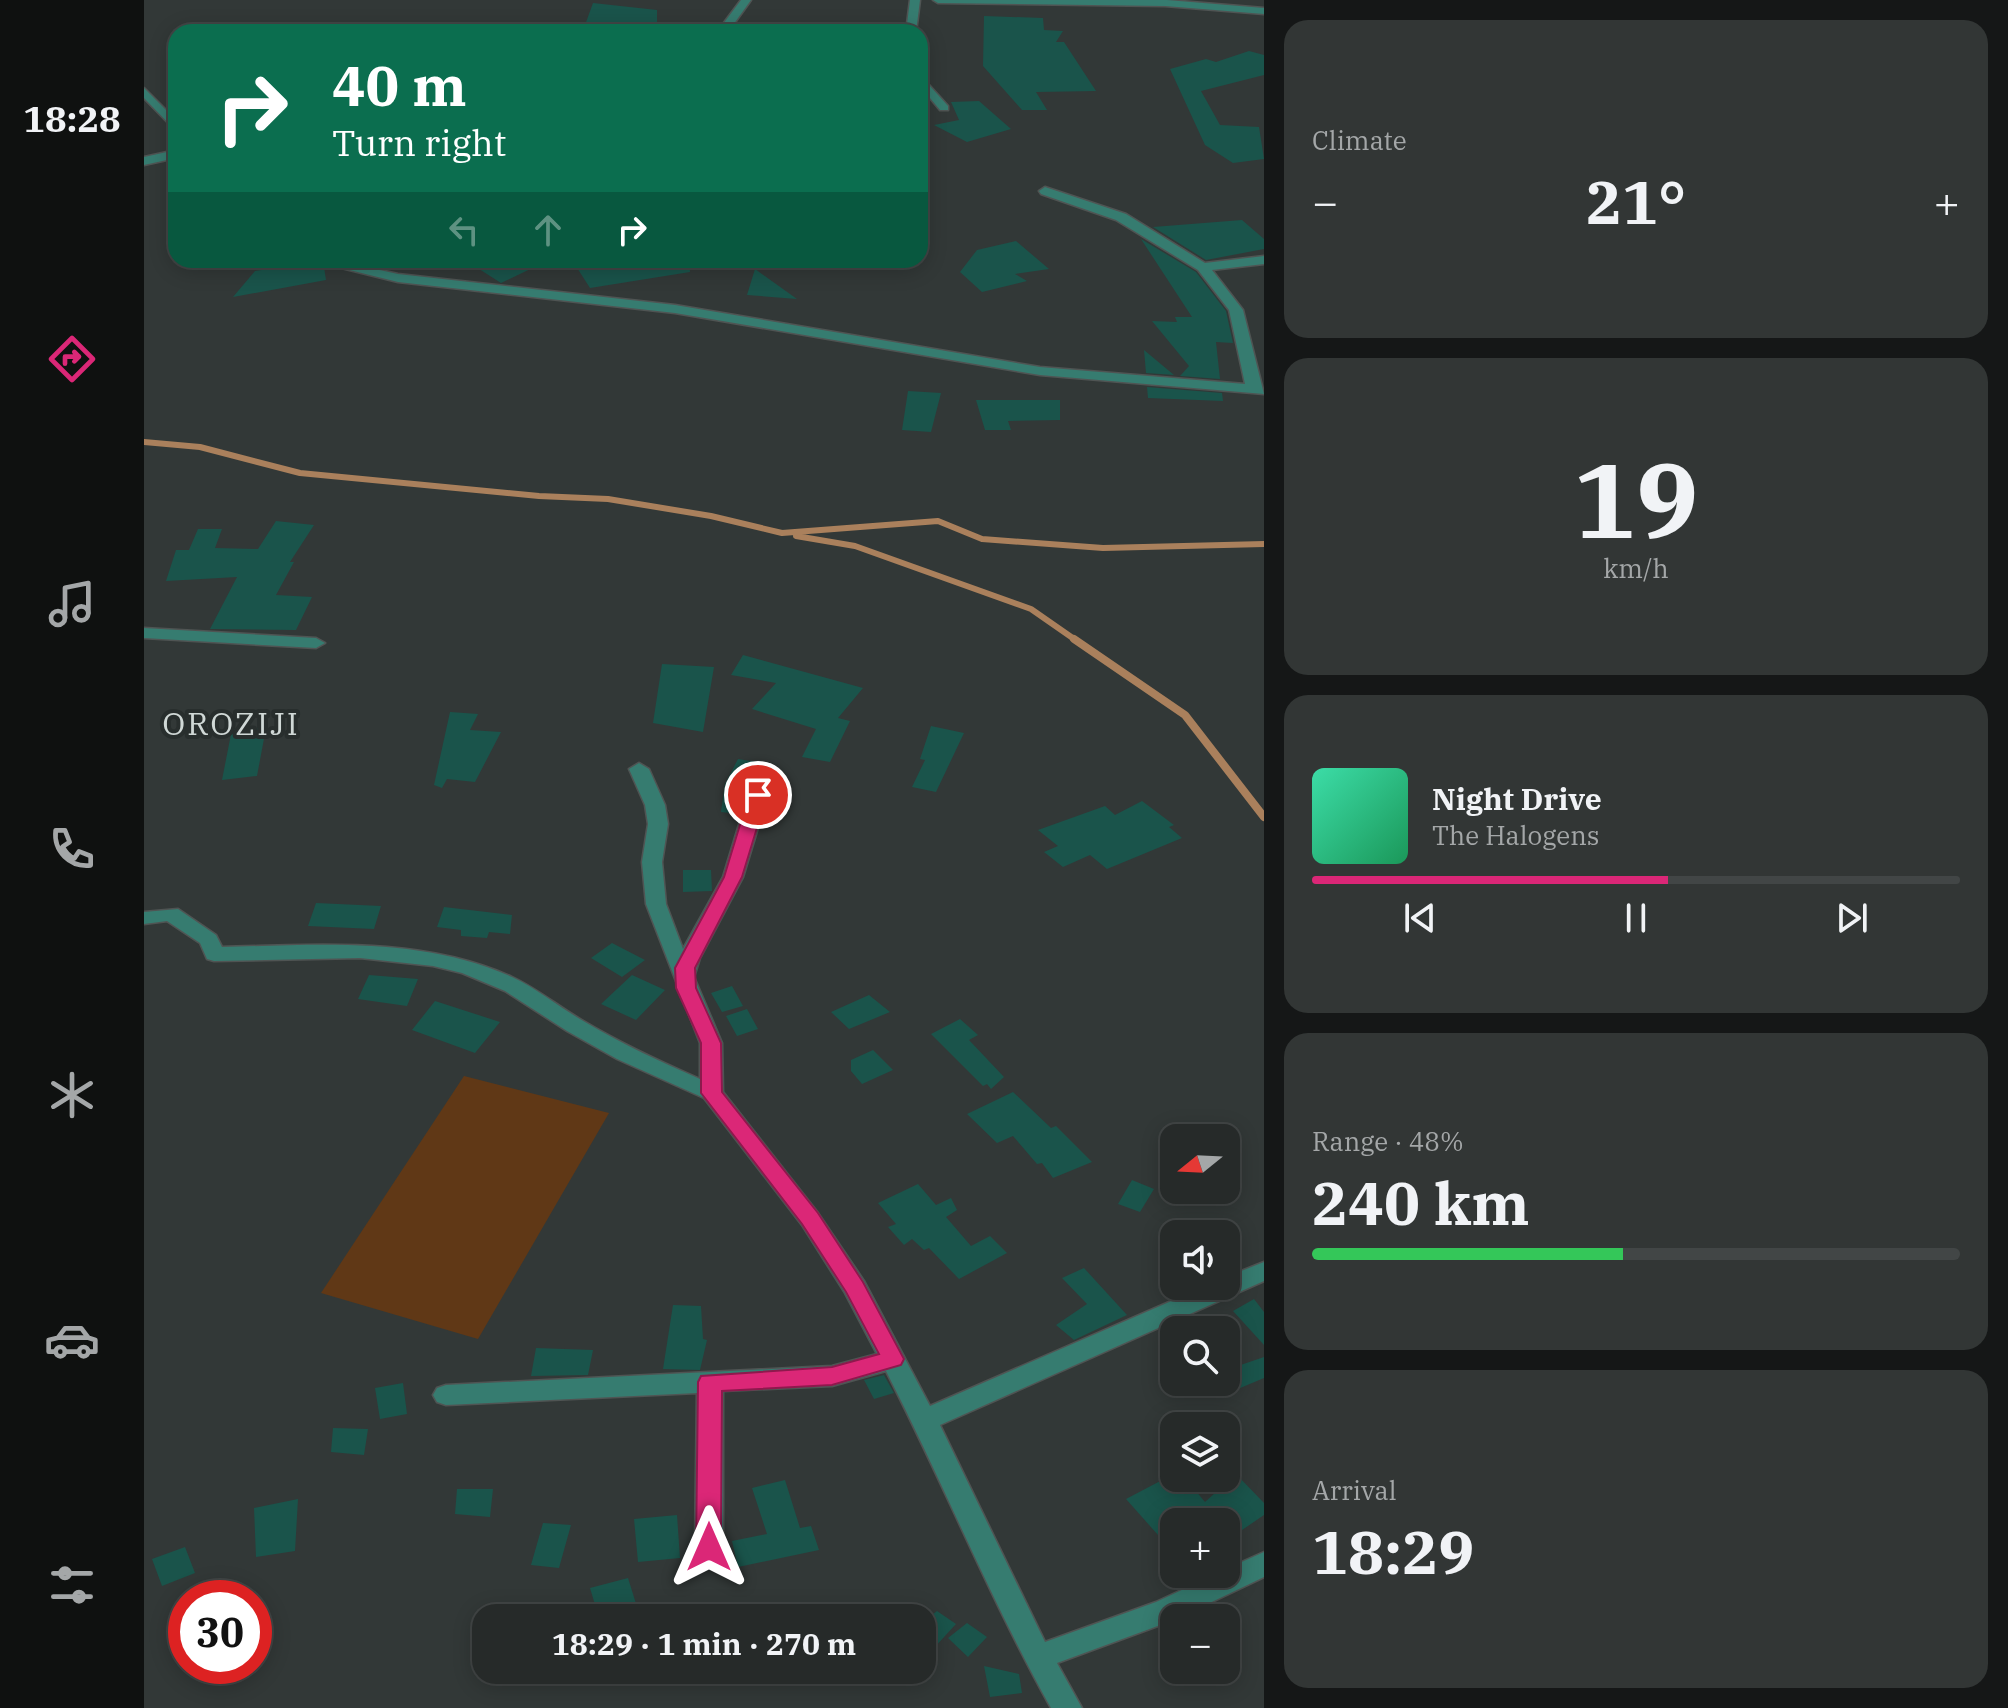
<!DOCTYPE html>
<meta charset="utf-8">
<style>
:root{--surface:#262a29;--page:#323635;--text:#f1f3f6;--muted:#a4a7a8;--line:#424646;--accent:#db2777}
body{margin:0;font-family:"IBM Plex Serif",serif;background:var(--page);color:var(--text);height:100vh;display:flex;flex-direction:column;font-size:30px;white-space:nowrap}
*{box-sizing:border-box;margin:0}
p{font-size:26px;color:var(--muted)}
.icon{flex:none;width:44px;height:44px;fill:none;stroke:currentColor;stroke-width:2;stroke-linecap:round;stroke-linejoin:round}
.map{position:relative;flex:1;overflow:hidden}
.drawer{display:flex;flex-direction:column;gap:20px;padding:20px;background:#151717;width:744px}
.drawer>*{flex:none}
.banner{position:absolute;left:24px;top:24px;width:760px;height:244px;border-radius:24px;box-shadow:0 4px 20px #0003,0 0 0 2px var(--line);background:#0b6e4f;color:#fff;overflow:hidden}
.needle{width:52px;rotate:252deg}
.fabs{position:absolute;left:1016px;top:1124px;display:grid;gap:16px}
.fabs a{display:grid;place-items:center;width:80px;height:80px;border-radius:16px;background:var(--surface);box-shadow:0 4px 20px #0003,0 0 0 2px var(--line);font-size:40px}
.speed{position:absolute;left:24px;top:1580px;display:flex;gap:16px;font-size:40px;font-weight:700;text-align:center}
.speed>*{display:grid;place-content:center;width:104px;height:104px;border-radius:50%;background:var(--surface);box-shadow:0 4px 20px #0003,0 0 0 2px var(--line);line-height:1}
.speed .limit{border:12px solid #d22;background:#fff;color:#111}
.pin{position:absolute;display:grid;place-items:center;width:68px;height:68px;color:#fff;margin:-34px;border:4px solid #fff;border-radius:50%;box-shadow:0 2px 8px #0007}
.me{position:absolute;width:88px;margin:-44px;rotate:0deg;stroke-linejoin:round;filter:drop-shadow(0 0 6px #0008)}
.turn{display:flex;align-items:center;gap:28px;height:168px;padding:0 32px;font-size:36px}
.turn .icon{width:104px;height:104px;stroke-width:2.5}
.turn b{display:block;font-size:56px;line-height:68px}
.lanes{display:flex;align-items:center;height:76px;padding:0 32px;background:#0003;justify-content:center;gap:40px;direction:ltr}
.lanes .off{opacity:.35}
.big{font-size:60px;font-weight:700;line-height:1.1}
.drawer .card{flex:1;display:flex;flex-direction:column;justify-content:center;gap:12px;min-width:0;padding:0 28px;border-radius:24px;background:var(--page)}
.drawer .dial{align-items:center;gap:0}
.dial b{font-size:104px;line-height:1}
.song{display:flex;align-items:center;gap:24px}
.cover{width:96px;height:96px;border-radius:12px;background:linear-gradient(135deg,hsl(160 70% 55%),hsl(150 70% 35%))}
.played{height:8px;border-radius:4px;background:linear-gradient(90deg,var(--accent) 55%,var(--line) 55%)}
.keys{display:flex;justify-content:space-around;direction:ltr}
.heat{display:flex;justify-content:space-between;align-items:center;font-size:44px;direction:ltr}
.charge{height:12px;border-radius:6px;background:linear-gradient(90deg,#34c759 48%,var(--line) 0)}
.trip{position:absolute;left:328px;top:1604px;width:464px;height:80px;border-radius:24px;background:var(--surface);box-shadow:0 4px 20px #0003,0 0 0 2px var(--line);font-weight:700;line-height:80px;text-align:center}
main{display:flex;flex:1;min-height:0}
.menu{display:flex;flex-direction:column;width:144px;justify-content:space-around;align-items:center;background:#0f1110;color:var(--muted)}
.menu .icon{width:56px;height:56px}
.menu .active{color:var(--accent)}
.menu b{font-size:36px;color:var(--text)}
.map>svg:first-child{display:block}
</style>
<main>
<nav class="menu">
<b>18:28</b>
<svg class="icon active" aria-label="directions" viewBox="0 0 24 24"><path d="M12 3l9 9-9 9-9-9zM9 14v-3h6M13 9l2 2-2 2"/></svg>
<svg class="icon" aria-label="music" viewBox="0 0 24 24"><path d="M9 18V5l10-2v13"/><circle cx="6" cy="18" r="3"/><circle cx="16" cy="16" r="3"/></svg>
<svg class="icon" aria-label="phone" viewBox="0 0 24 24"><path d="M5 4h4l2 5-3 2q2 4 5 5l2-3 5 2v4C11 20 4 13 5 4z"/></svg>
<svg class="icon" aria-label="climate" viewBox="0 0 24 24"><path d="M12 3v18M4 7l16 10M4 17L20 7"/></svg>
<svg class="icon" aria-label="car" viewBox="0 0 24 24"><path d="M5 17H2v-5l4-1 3-4h7l3 4 3 1v5h-3M9 17h6M6 11h13"/><circle cx="7" cy="17" r="2"/><circle cx="17" cy="17" r="2"/></svg>
<svg class="icon" aria-label="filters" viewBox="0 0 24 24"><path d="M4 7h16M4 17h16"/><circle cx="9" cy="7" r="2"/><circle cx="15" cy="17" r="2"/></svg>
</nav>
<div class="map">
<svg width="1120" height="1708" viewBox="0 0 1120 1708">
<rect width="100%" height="100%" fill="#323837"/>
<path fill="#603816" d="M320 1076 465 1113 334 1339 177 1293Z"/>
<g fill="none" stroke-linecap="round" stroke-linejoin="round">
<path stroke="#aa805c" stroke-width="6" d="M0 442 56 447 156 473 395 496 464 499 567 516 638 533 794 521 838 539 959 548 1120 544
M652 536 711 546 887 609 933 641"/>
<path stroke="#aa805c" stroke-width="8" d="M930 639 1041 715 1120 817"/>
</g>
<path fill="#1a544b" d="M449 3 513 10V25H441Z
M840 16 899 18 900 30 919 31 912 42H920L952 91 892 92 903 110H878L839 66Z
M1105 51 1120 55V75L1057 91 1076 125 1115 127 1120 159 1089 163 1061 145 1026 69 1062 59 1072 62Z
M835 101 867 129 823 142 790 125 815 120 807 102Z
M1098 220 1120 239V249L1062 260 1009 227Z
M997 239 1052 272 1082 311 1089 343 1072 342 1076 379 1036 376 1045 366 1008 321 1033 322 1031 317H1048Z
M872 241 905 269 871 274 883 281 838 292 816 272 833 250Z
M321 260H405L357 283Z
M428 260H545L546 272 446 288Z
M164 263 180 267 182 280 89 297 111 271Z
M611 269 653 299 603 295Z
M1000 350 1030 375 1002 373Z
M1003 387 1078 393 1079 401 1004 398Z
M764 391 797 393 787 432 758 430Z
M832 400H916V420L864 421 867 430H841Z
M132 521 170 525 146 562H150L132 595 168 597 152 630 66 629 93 577 22 581 32 550H45L54 529H78L71 548 114 549Z
M599 655 719 688 694 718 706 721 686 762 658 757 672 729 608 709 632 683 587 675Z
M518 664 570 667 559 732 509 723Z
M306 712 334 714 326 730 357 732 331 782 303 779 298 788 290 785Z
M787 726 820 733 792 792 768 787 781 760 776 759Z
M122 728 113 776 78 780 88 729Z
M594 759 613 762 610 788 601 794 595 814 577 812 581 784Z
M998 801 1030 825 1025 827 1038 838 963 869 946 855 919 867 900 852 914 846 894 830 961 806 971 815Z
M539 870H567L568 891 539 892Z
M172 903 237 906 230 929 164 926Z
M300 907 368 915 366 934 345 932 343 938 317 936V930L293 927Z
M468 943 501 960 478 977 447 958Z
M225 975 274 979 263 1006 214 999Z
M488 975 521 990 492 1020 457 1004Z
M588 986 599 1006 578 1012 567 993Z
M725 995 746 1012 705 1029 687 1012Z
M291 1001 356 1022 331 1053 268 1030Z
M603 1009 614 1029 593 1036 582 1016Z
M816 1019 834 1035 825 1040 860 1077 847 1089 843 1084 839 1086 787 1034Z
M729 1050 749 1070 718 1084 707 1071V1060Z
M869 1092 907 1128 912 1126 948 1162 909 1178 898 1163 893 1164 869 1136 853 1143 823 1114Z
M988 1180 1010 1189 996 1212 974 1204Z
M774 1184 792 1205 807 1198 813 1210 802 1217 827 1246 846 1236 863 1253 815 1279 785 1248 780 1250 768 1239 760 1245 744 1227 752 1224 734 1203Z
M940 1268 983 1315 930 1340 912 1325 943 1304 918 1278Z
M1110 1299 1120 1312V1345L1089 1311Z
M529 1305 557 1306 559 1339 563 1340 556 1370 519 1369Z
M392 1348 449 1350 444 1375 387 1376Z
M1120 1357V1378L1082 1394V1370Z
M740 1375 750 1393 730 1399 720 1380Z
M259 1383 263 1414 236 1419 231 1388Z
M189 1428 224 1429 220 1455 187 1452Z
M1092 1474 1120 1503V1515L1082 1541V1522H1030V1553L982 1499 1022 1478H1041L1061 1502Z
M641 1480 656 1528 667 1526 675 1550 594 1567 588 1541 623 1534 608 1488Z
M313 1489H349L346 1517 311 1514Z
M154 1499 151 1551 112 1557 110 1508Z
M533 1515 536 1558 494 1562 490 1519Z
M399 1523 427 1525 415 1568 387 1565Z
M41 1547 51 1573 18 1586 8 1559Z
M484 1578 494 1610 455 1618 446 1588Z
M793 1611 812 1624 778 1661V1623Z
M823 1623 843 1637 824 1657 804 1638Z
M840 1666 875 1674 878 1693 846 1697Z"/>
<g fill="none" stroke-linecap="round" stroke-linejoin="round">
<g stroke="#4f5453" stroke-width="3">
<path id="minor" d="M597 0H607L584 32H573Z
M766 0H776L772 32H762Z
M789 0H1023L1120 8V14L1021 6 794 3Z
M776 75 804 106V110H796L776 86Z
M0 88 32 120V131L0 98Z
M32 150V158L0 165V157Z
M901 187 982 214 1061 263 1120 256V264L1068 270 1099 310 1120 394 896 375 531 313 254 282 165 260H190L254 274 531 305 896 367 1101 384 1085 310 1054 270 972 220 897 194 895 191Z
M0 628 172 638 181 643 172 648 0 638Z
M495 763 505 769 521 805 524 824 518 862 522 904 539 949 579 877 604 795 614 789 624 795 599 877 556 958 550 977 578 1043 579 1092 674 1213 720 1281 786 1406 1062 1286H1082V1277L1120 1262V1281L796 1425 901 1642 1012 1602 1072 1574H1082V1569L1120 1552V1577L1030 1620 913 1663 938 1708H907C846 1599 799 1482 742 1371L688 1386 579 1391V1547L575 1555 565 1559 555 1555 551 1547 553 1393 302 1405 293 1402 289 1395 293 1388 302 1385 688 1366 733 1354 701 1293 658 1225 560 1098 473 1059 423 1031 361 991 318 973 289 966 216 958 70 961 63 959 56 943 23 921 0 924V912L34 909 72 935 78 947C175 945 277 936 368 977 394 989 416 1008 441 1022 478 1044 517 1062 556 1079V1043L502 904 498 862 504 824 501 805 485 769Z"/>
</g>
<use href="#minor" fill="#367c70" fill-rule="evenodd"/>
</g>
<path fill="#db2777" stroke="#8e194d" stroke-width="2" d="M614 789 623 795 598 877 551 968 552 988 577 1043 578 1092 674 1213 719 1282 760 1359 757 1365 688 1385 578 1391 577 1547 574 1554 565 1557 556 1554 552 1547 554 1382 557 1376 688 1367 735 1354 702 1292 658 1224 557 1093V1043L532 988 531 968 580 877 605 795Z"/>
<g text-anchor="middle" stroke-width="8" stroke-linejoin="round" paint-order="stroke">
<g font-size="32" letter-spacing="2" fill="#d0d8d6" stroke="#282e2d">
<text x="87" y="735">OROZIJI</text>
</g>
</g>
</svg>
<div class="fabs">
<a><svg class="needle" viewBox="-14 -14 28 28"><path d="M0-13l5 13h-10z" fill="#e53935"/><path d="M0 13l5-13h-10z" fill="#a4a7a8"/></svg></a>
<a><svg class="icon" aria-label="sound" viewBox="0 0 24 24"><path d="M4 9h4l5-4v14l-5-4H4zM17 9q2 3 0 6"/></svg></a>
<a><svg class="icon" aria-label="search" viewBox="0 0 24 24"><circle cx="10" cy="10" r="6"/><path d="M15 15l6 6"/></svg></a>
<a><svg class="icon" aria-label="layers" viewBox="0 0 24 24"><path d="M12 4l9 5-9 5-9-5zM3 14l9 5 9-5"/></svg></a>
<a>+</a>
<a>−</a>
</div>
<div class="speed"><div class="limit">30</div></div>
<div class="pin" style="left:614px;top:795px;background:#d93025"><svg class="icon" aria-label="arrive" viewBox="0 0 24 24"><path d="M6 21V4h12l-3 4 3 4H6"/></svg></div>
<svg class="me" style="left:565px;top:1547px" viewBox="-20 -20 40 40"><path d="M0-17L14 15 0 8-14 15z" fill="#db2777" stroke="#fff" stroke-width="4"/></svg>
<div class="trip">18:29 · 1 min · 270 m</div>
<div class="banner">
<div class="turn"><svg class="icon" aria-label="right" viewBox="0 0 24 24"><path d="M7 20v-9h11M14 6l5 5-5 5"/></svg><div><b>40 m</b>Turn right</div></div>
<div class="lanes"><svg class="icon off" aria-label="left" viewBox="0 0 24 24"><path d="M17 20v-9H6M10 6l-5 5 5 5"/></svg><svg class="icon off" aria-label="ahead" viewBox="0 0 24 24"><path d="M12 20V5M6 11l6-6 6 6"/></svg><svg class="icon" aria-label="right" viewBox="0 0 24 24"><path d="M7 20v-9h11M14 6l5 5-5 5"/></svg></div>
</div>
</div>
<section class="drawer">
<div class="card"><p>Climate</p>
<div class="heat"><a>−</a><b class="big">21°</b><a>+</a></div>
</div>
<div class="card dial"><b>19</b><p>km/h</p></div>
<div class="card">
<div class="song"><i class="cover"></i><div><b>Night Drive</b><p>The Halogens</p></div></div>
<div class="played"></div>
<div class="keys"><svg class="icon" aria-label="previous" viewBox="0 0 24 24"><path d="M18 5L8 12l10 7zM5 5v14"/></svg><svg class="icon" aria-label="pause" viewBox="0 0 24 24"><path d="M8 5v14M16 5v14"/></svg><svg class="icon" aria-label="next" viewBox="0 0 24 24"><path d="M6 5l10 7-10 7zM19 5v14"/></svg></div>
</div>
<div class="card"><p>Range · 48%</p><b class="big">240 km</b><div class="charge"></div></div>
<div class="card"><p>Arrival</p><b class="big">18:29</b></div>
</section>
</main>
